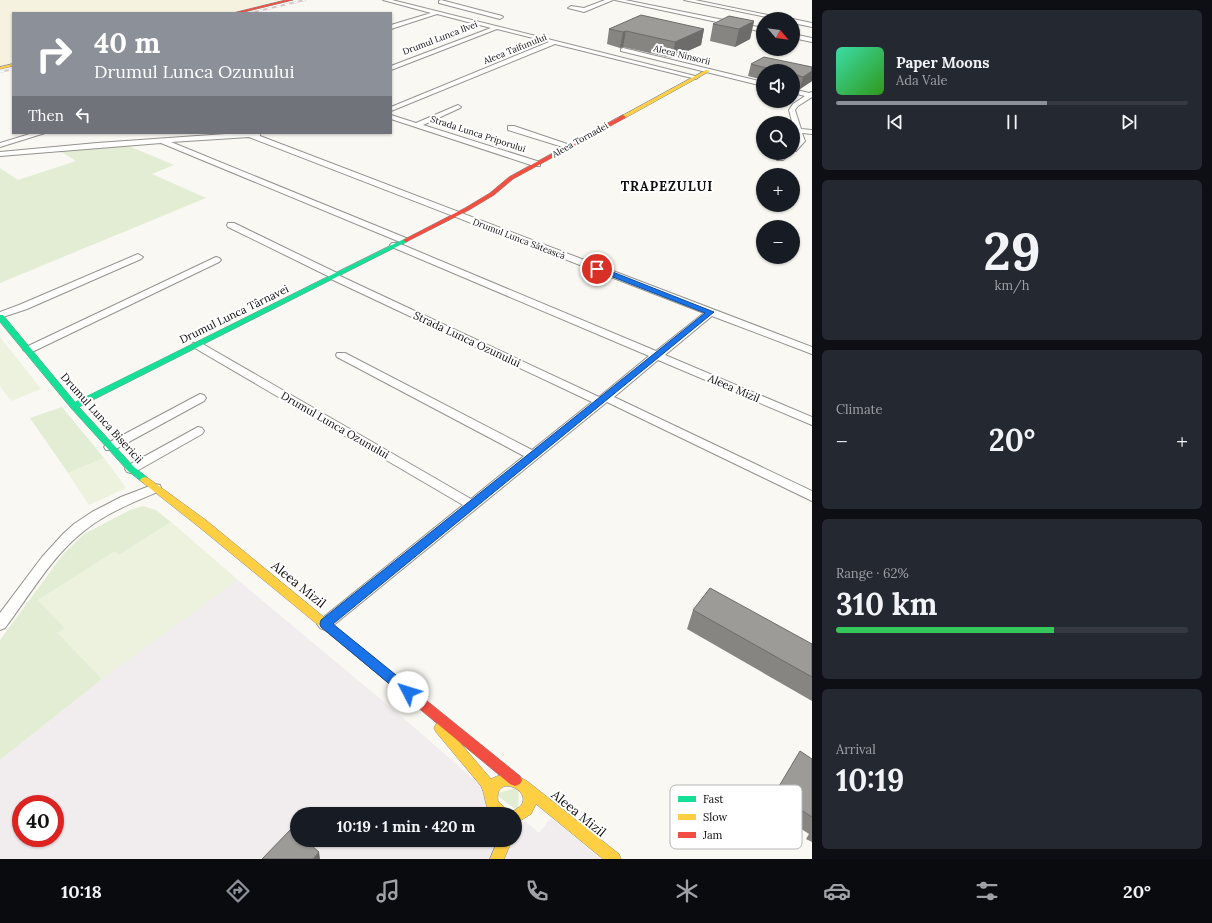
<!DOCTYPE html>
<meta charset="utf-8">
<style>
:root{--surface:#171b24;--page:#242831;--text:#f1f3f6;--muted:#9ea1a6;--line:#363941;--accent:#8c9099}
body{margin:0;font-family:Lora,serif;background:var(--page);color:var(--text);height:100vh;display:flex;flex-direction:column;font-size:15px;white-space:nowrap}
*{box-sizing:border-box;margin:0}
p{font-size:13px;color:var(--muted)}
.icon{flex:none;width:22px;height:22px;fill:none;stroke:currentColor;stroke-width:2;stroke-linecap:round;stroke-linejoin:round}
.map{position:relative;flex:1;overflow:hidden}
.side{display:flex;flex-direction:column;gap:10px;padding:10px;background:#0d0f14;width:400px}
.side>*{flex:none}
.guide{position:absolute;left:12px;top:12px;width:380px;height:122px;border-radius:0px;box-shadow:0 1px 3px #0004;background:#8c9099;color:#fff;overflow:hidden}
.needle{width:26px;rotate:118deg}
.buttons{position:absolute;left:756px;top:12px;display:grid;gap:8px}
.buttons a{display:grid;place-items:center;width:44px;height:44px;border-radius:50%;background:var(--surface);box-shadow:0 1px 3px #0004;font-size:20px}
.speed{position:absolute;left:12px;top:795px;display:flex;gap:8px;font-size:20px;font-weight:700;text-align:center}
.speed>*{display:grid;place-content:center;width:52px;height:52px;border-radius:50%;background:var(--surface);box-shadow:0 1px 3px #0004;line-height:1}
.speed .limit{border:6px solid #d22;background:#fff;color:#111}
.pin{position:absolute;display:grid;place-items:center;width:34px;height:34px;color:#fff;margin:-17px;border:2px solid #fff;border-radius:50%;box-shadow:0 1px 4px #0007}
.me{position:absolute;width:44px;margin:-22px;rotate:310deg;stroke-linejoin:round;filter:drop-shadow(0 0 3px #0008)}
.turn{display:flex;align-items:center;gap:14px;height:84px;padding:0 16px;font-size:18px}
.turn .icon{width:52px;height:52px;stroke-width:2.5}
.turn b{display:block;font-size:28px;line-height:34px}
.then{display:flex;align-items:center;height:38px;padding:0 16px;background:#0003;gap:8px;font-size:15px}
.big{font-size:30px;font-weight:700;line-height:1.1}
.side .card{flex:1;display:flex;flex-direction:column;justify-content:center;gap:6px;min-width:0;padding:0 14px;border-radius:6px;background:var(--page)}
.side .dial{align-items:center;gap:0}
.dial b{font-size:52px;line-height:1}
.song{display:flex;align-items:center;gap:12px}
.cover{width:48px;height:48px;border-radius:6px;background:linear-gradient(135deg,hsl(160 70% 55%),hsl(110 70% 35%))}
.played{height:4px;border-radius:2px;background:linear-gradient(90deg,var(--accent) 60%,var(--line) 60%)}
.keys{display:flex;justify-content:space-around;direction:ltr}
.heat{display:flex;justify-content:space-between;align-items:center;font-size:22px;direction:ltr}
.charge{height:6px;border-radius:3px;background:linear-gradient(90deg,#34c759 62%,var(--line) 0)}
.trip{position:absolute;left:290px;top:807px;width:232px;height:40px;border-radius:20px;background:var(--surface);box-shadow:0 1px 3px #0004;font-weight:700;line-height:40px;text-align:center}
.dock{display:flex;height:64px;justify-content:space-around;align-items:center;background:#090b0e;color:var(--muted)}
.dock .icon{width:28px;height:28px}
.dock .selected{color:var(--accent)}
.dock b{font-size:18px;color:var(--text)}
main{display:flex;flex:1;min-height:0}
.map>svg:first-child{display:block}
</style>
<main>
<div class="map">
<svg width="812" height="859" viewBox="0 0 812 859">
<rect width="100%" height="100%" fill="#faf8f2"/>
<path fill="#f1ecee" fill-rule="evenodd" d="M238 580 415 728 486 790 493 814H297V840H515V824L526 822 539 833 551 818 601 859H0V760L102 679ZM21 804H55V838H21Z"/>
<path fill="#f5f3df" d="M0 0H284L229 13H13V63L0 66Z"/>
<path fill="#e2edd4" d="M126 145 174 165 152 174 206 198 0 283V168L18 180 76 161 58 150Z
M62 407 104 458 68 473 30 418Z
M143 506 156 510 171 522 119 555 115 552 38 600 65 628 58 633 102 679 0 760V640L64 553 84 534 130 510Z
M519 787 518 811 495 794Z"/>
<path fill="#ecf2dd" d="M0 337 41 389 11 401 0 386Z
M104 458 126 488 89 505 68 473Z
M171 522 238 580 102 679 58 633 65 628 38 600 115 551 119 555Z"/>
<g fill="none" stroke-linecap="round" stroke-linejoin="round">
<g stroke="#949390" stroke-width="2">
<path id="street" d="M383 0H392L699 77 696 79 555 44 391 111V107L549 42 497 29 391 70V66L491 28 437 14 391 29V25L431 13Z
M441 0 502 16 503 17 500 19 439 3V1Z
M605 0H613L584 12 568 8 571 6 584 8Z
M615 0H625L763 28V32Z
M684 0H695L787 19H776Z
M793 19 812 23V27L793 23Z
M793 34 812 38V42L793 38Z
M623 48 763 82V86L621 51V49Z
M793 89 809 93 812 92V97L798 106 795 110 801 129 812 130V134L802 133 805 141 796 151H793V145L797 141 789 110 793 104 805 96 793 93Z
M458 105 461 107 460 108 423 125 540 162V166H534L391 119V115L416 123Z
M508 126H514L573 146 569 148H566L508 130Z
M33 133H45L0 147V143Z
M240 133H260V136L812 347V354L712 316 665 355 812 417V425L658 360 614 397 812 491V501L607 402 330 628 325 630 320 628 317 624 320 620 463 505 193 347 192 345 193 343H201L471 499 524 456 337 357 336 355 337 353H345L532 450 592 402 331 279 330 277 228 227 227 225 228 223H234L339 274 340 276 599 397 649 356 392 247 390 245 392 243H398L656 351 704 313 249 137 171 142 406 238 407 240 403 243 400 242 161 143 0 156V152L97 143Z
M782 153H791L783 160H777V156Z
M138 254 143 257 141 259 27 309 0 318V312L19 305Z
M216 257 219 258 221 260 219 262 32 352 28 353 23 350 24 348Z
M200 394 204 395 206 398 204 401 114 450H106L104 447 106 444Z
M198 427 202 428 204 431 202 434 135 472 131 473 127 472 125 469 127 466Z
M155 484 160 485 161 488 160 491C134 502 106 513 84 531 51 557 30 595 5 628L0 630V613L42 557 63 534 74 524 92 512 121 497Z"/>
</g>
<g stroke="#8a8987" stroke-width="1">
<path id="fast" d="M406 238 408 239V241L79 407 134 467 148 478 150 480 148 482H142L128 471 71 408 0 322V315H3L75 402Z"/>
</g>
<g stroke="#8a8987" stroke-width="1">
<path id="slow" d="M13 64V66L0 69V67Z
M706 70 710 71 625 118 620 117Z
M145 477 148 478 207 521 353 641 355 644 353 647 349 649 345 647 199 527 142 482 140 480 142 478Z
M440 722 444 724 491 779C507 771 512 773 527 781L619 854 621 859H603L536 804 531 814 515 824V814H509C513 810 523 807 523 801 526 787 494 776 498 801L506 809 508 814H491C484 805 486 796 481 786L436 732 434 728 436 724Z
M498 840H512L504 859H490Z"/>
</g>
<g stroke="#8a8987" stroke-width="1">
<path id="jam" d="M286 0H293L240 13H233Z
M623 115 626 117 625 118 513 179 494 195 469 210 408 241 406 242 403 240 465 208 490 193 509 177Z
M349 639 353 641 520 776 522 780 520 784 515 786 510 784 345 647 343 644 345 641Z"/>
</g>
<use href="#street" fill="#fefefd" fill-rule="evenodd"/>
<use href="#fast" fill="#16e098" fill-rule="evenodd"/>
<use href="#slow" fill="#ffcf43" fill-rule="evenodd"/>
<use href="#jam" fill="#f24e42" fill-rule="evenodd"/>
<g stroke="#d5c6c6" stroke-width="2">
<path id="rail" d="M250 13 305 0
M0 72 13 69"/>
</g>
<use href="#rail" stroke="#fff" stroke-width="1.5" stroke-dasharray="4.5" stroke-linecap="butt"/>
</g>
<path fill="#878582" d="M754 21 750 39 735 47 710 41 713 24Z
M609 29H704L701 45 672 58 623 47 620 48 607 44Z
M751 64 812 67V81L800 89 793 88V71H763V80L748 76Z
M693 610 812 644V701L687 629Z
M812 759V842L806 839 809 834 768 807 775 793Z"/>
<path fill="#6e6c6a" d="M754 21 750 39 735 47 739 29Z
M704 29 701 45 672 58 675 42Z
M626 31 623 47 620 48 623 32Z
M812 71V81L800 89 803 77Z
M797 75 793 88V84L795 77Z
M319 852 320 859H313Z"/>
<path fill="#9d9b97" stroke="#6e6c6a" d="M641 15 704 29 675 42 626 31 623 32 609 29Z
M729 16 754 21 739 29 713 24Z
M764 57 812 67V71L803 77 797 75 795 77 793 76V71H771L774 70 751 64Z
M710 588 812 644V677L693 610Z
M800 751 812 759V817L775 793Z
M292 828 297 832V840H305L319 852 313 859H262Z"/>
<path fill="#1a73e8" stroke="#114b97" d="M595 267H600L714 312 333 624 412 688 414 692 412 696 408 698 404 696 321 627 320 624 321 620 705 313 595 270Z"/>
<g text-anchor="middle" stroke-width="4" stroke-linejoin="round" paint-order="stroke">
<g font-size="9" fill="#0d0d0d" stroke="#fff">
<text transform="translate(440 38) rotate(-21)" y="3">Drumul Lunca Ilvei</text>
<text transform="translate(515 49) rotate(-22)" y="3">Aleea Taifunului</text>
<text transform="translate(682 55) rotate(14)" y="3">Aleea Ninsorii</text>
<text transform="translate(478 134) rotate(18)" y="3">Strada Lunca Priporului</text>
<text transform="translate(580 140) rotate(-29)" y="3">Aleea Tornadei</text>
<text transform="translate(519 239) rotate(21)" y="3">Drumul Lunca Sătească</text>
</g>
<g font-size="11" fill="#0d0d0d" stroke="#fff">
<text transform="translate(234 314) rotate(-26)" y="4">Drumul Lunca Târnavei</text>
<text transform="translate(467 339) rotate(25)" y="4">Strada Lunca Ozunului</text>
<text transform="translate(734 388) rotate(23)" y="4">Aleea Mizil</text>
<text transform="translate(102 418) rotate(48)" y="4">Drumul Lunca Bisericii</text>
<text transform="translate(335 425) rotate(30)" y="4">Drumul Lunca Ozunului</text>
</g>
<g font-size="13" font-weight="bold" letter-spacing="1" fill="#0d0d0d" stroke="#fff">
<text x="667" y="191">TRAPEZULUI</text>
</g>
<g font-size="13" fill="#0d0d0d" stroke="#fff">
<text transform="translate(299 584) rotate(39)" y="5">Aleea Mizil</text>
<text transform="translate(579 813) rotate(39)" y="5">Aleea Mizil</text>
</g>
</g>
<rect x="670" y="785" width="132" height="64" rx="6" fill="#fff" stroke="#b6b6b6" stroke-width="1"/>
<rect x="678" y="796" width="18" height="6" fill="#16e098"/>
<rect x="678" y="814" width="18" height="6" fill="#ffcf43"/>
<rect x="678" y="832" width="18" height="6" fill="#f24e42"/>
<g font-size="11" fill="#0d0d0d">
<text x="703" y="803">Fast</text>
<text x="703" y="821">Slow</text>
<text x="703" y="839">Jam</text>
</g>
</svg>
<div class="buttons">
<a><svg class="needle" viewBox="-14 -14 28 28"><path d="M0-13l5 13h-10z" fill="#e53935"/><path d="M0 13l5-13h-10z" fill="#9ea1a6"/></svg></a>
<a><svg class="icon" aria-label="sound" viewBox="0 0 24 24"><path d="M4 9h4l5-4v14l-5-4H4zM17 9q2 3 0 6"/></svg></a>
<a><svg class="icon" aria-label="search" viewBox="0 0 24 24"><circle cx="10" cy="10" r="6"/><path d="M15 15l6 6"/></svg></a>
<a>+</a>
<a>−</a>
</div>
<div class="speed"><div class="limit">40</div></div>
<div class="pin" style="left:597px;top:269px;background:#d93025"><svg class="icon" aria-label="arrive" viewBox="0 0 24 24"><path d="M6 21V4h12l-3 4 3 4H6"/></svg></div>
<svg class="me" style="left:408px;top:692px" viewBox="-20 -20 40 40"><circle r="19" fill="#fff"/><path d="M0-13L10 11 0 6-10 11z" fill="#1a73e8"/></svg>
<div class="trip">10:19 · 1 min · 420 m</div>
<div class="guide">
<div class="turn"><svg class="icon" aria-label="right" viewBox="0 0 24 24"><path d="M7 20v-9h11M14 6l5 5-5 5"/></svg><div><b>40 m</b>Drumul Lunca Ozunului</div></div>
<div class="then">Then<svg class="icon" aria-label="left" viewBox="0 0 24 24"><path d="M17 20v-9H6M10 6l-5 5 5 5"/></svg></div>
</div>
</div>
<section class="side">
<div class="card">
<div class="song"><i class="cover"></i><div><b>Paper Moons</b><p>Ada Vale</p></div></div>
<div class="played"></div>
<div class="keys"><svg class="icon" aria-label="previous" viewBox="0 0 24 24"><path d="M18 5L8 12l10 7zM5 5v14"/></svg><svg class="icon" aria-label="pause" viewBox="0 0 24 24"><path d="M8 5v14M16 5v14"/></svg><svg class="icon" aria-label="next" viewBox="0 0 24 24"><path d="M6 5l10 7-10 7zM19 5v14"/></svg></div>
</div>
<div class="card dial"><b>29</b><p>km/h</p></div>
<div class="card"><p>Climate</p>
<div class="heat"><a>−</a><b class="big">20°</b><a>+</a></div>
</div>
<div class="card"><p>Range · 62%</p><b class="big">310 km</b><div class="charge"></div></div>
<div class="card"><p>Arrival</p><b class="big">10:19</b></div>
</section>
</main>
<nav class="dock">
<b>10:18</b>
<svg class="icon selected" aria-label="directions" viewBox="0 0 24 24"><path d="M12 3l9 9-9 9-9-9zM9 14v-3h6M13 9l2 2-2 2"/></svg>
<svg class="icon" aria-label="music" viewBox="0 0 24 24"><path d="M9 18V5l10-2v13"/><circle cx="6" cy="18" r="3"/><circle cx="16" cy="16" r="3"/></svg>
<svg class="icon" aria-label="phone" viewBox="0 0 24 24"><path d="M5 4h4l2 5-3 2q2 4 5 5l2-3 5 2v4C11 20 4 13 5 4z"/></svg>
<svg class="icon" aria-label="climate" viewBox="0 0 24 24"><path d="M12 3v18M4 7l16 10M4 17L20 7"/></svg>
<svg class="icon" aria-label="car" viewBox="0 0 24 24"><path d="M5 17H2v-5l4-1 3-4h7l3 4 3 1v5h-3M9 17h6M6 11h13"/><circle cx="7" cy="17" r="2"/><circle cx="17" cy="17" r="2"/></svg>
<svg class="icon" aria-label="filters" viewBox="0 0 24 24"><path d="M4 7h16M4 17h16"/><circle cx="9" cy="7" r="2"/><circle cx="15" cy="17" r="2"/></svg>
<b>20°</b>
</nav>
